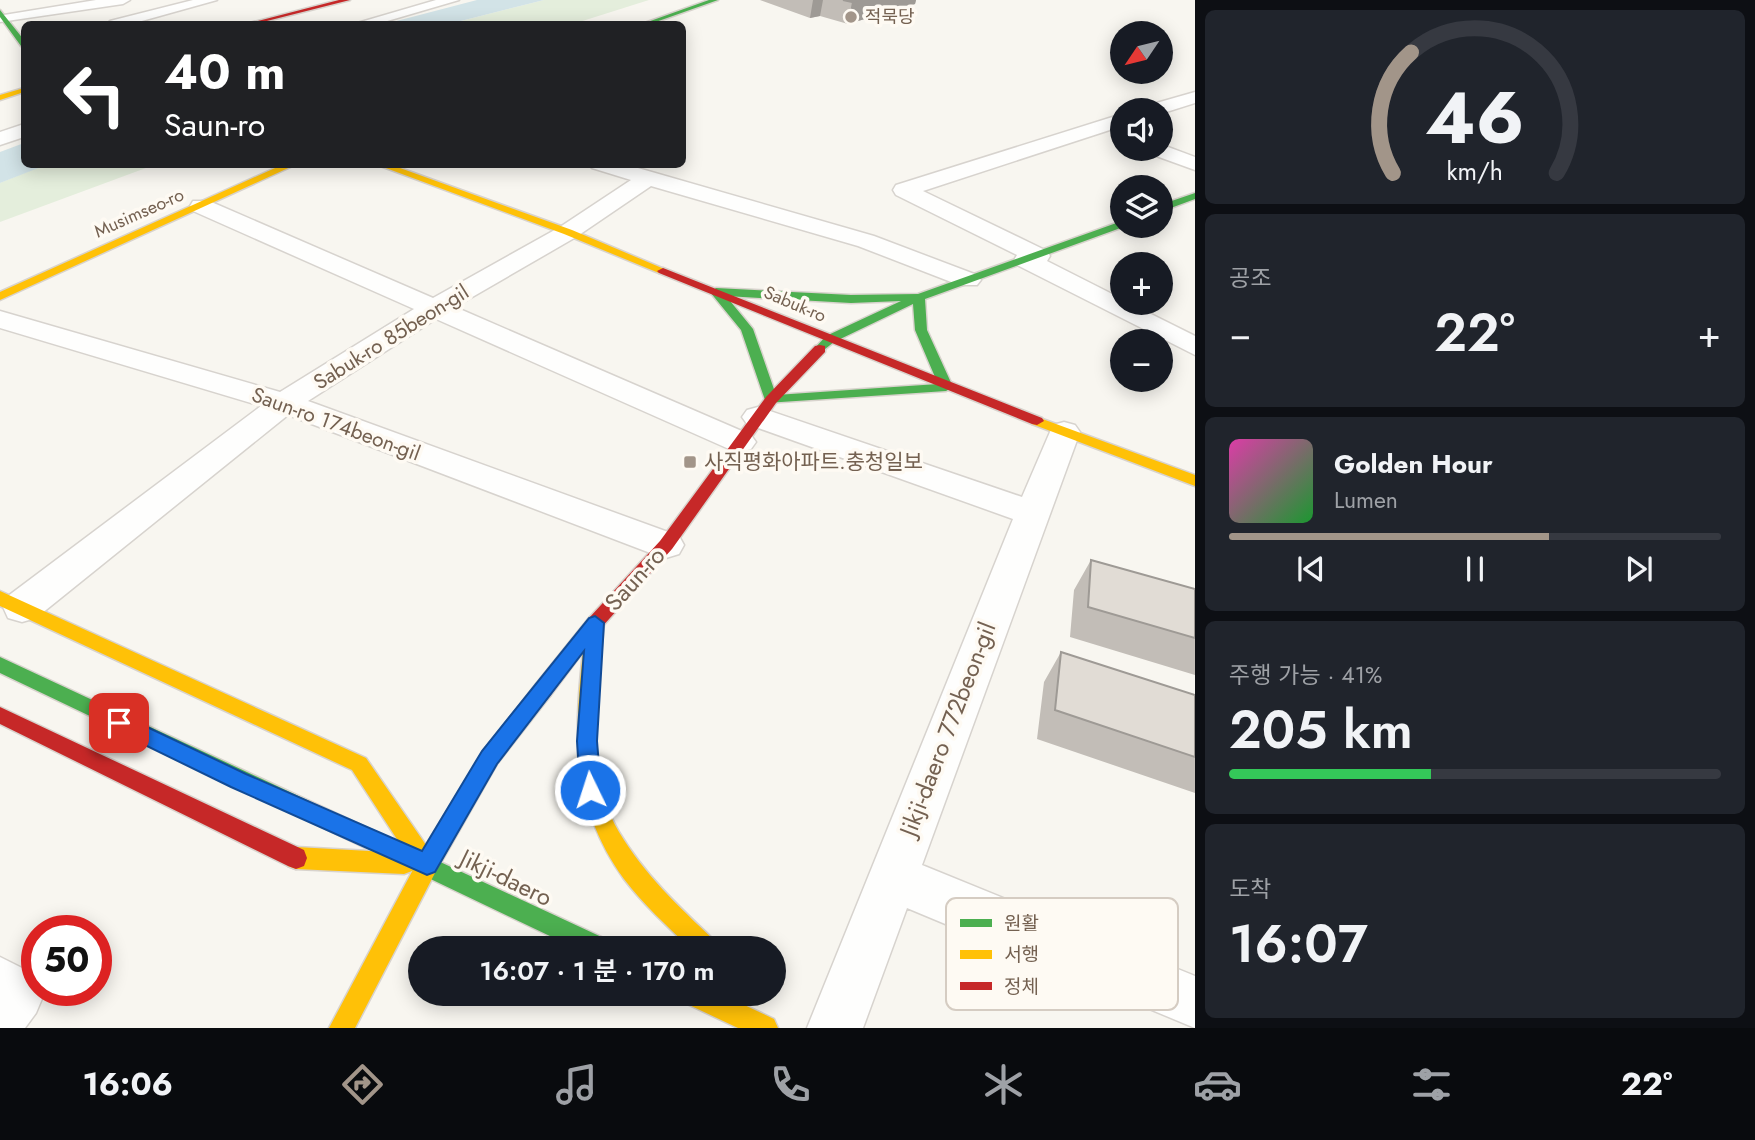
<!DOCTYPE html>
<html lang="ko">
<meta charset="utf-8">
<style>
:root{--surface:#171b24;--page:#20242c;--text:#f1f3f6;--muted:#9ea1a6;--line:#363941;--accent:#a29589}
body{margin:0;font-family:Jost,"Noto Sans KR",sans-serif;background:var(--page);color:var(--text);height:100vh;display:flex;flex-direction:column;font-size:26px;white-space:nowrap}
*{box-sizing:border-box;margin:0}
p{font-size:23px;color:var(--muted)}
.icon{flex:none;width:38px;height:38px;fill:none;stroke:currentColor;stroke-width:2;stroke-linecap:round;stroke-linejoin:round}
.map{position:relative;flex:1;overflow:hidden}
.sheet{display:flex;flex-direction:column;gap:10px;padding:10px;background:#0d0f14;width:560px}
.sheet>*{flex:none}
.hud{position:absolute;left:21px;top:21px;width:665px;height:147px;border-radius:10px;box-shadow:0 4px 18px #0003;background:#202124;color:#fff;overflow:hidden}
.needle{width:46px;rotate:235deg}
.buttons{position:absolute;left:1110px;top:21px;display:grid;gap:14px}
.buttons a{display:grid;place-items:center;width:63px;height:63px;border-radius:50%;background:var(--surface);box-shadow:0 4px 18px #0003;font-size:35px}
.speed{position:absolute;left:21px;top:915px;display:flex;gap:14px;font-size:35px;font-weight:700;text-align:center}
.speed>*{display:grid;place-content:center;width:91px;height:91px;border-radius:50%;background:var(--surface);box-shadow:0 4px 18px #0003;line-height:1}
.speed .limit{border:10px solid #d22;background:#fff;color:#111}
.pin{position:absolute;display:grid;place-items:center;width:60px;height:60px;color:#fff;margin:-30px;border-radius:14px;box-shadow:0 4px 10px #0006}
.me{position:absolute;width:77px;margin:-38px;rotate:356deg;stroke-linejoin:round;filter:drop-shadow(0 0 5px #0008)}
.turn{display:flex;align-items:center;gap:24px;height:147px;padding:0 28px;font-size:32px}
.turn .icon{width:91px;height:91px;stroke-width:2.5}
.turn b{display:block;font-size:49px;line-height:60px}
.big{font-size:52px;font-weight:600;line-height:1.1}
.sheet .card{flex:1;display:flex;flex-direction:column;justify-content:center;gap:10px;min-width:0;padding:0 24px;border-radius:10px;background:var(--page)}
.sheet .dial{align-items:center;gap:0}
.dial svg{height:182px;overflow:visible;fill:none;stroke:var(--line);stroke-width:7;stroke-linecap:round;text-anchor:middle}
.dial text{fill:var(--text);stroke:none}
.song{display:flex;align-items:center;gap:21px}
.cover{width:84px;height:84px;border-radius:10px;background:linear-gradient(135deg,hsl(320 70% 55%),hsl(130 70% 35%))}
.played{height:7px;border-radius:4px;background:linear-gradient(90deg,var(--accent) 65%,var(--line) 65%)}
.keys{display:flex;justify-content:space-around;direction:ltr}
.heat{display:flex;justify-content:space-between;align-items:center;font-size:38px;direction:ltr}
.charge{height:10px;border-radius:5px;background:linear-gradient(90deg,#34c759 41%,var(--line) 0)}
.trip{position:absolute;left:408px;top:936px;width:378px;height:70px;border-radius:35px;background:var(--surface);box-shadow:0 4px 18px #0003;font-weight:600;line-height:70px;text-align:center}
.menu{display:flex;height:112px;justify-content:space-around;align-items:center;background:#090b0e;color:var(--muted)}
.menu .icon{width:49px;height:49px}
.menu .on{color:var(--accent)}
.menu b{font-size:32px;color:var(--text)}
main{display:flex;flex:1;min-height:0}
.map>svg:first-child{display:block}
</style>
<main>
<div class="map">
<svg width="1195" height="1028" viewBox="0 0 1195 1028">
<rect width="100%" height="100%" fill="#f8f6f0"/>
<path fill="#e4eedc" d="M544 0H649L573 24H449Z
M46 164 154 165 0 222V183Z"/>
<path fill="#d2e3e7" d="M477 0H544L449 24H385Z
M24 143V164L46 165 0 183V152Z"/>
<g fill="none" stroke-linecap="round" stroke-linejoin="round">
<g stroke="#d7d3ce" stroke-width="3">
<path id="street" d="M96 0H130L123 4 0 22V16L4 15Z
M193 0H217L131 24H107L110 21Z
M436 0H459L377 24H354Z
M1195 92V103L1160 114V110H1144L1146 106Z
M1122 114V126L923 191 1047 251 1050 256 1047 261 1122 299V303H1129L1195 336V355L1017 265 1014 260 1017 255 896 195 893 190 896 185Z
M24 124V137L0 145V132Z
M1160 144 1195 157V170L1148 153 1145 149H1160Z
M589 164H624L874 236 977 275 981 280 977 285H959L858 246 651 186 576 237 455 307 751 435 756 442 751 449 740 452 729 449 436 319 308 401 679 536 684 545 679 554 666 558 653 554 288 415 36 618 22 622 8 618 3 607 8 596 261 406 0 328V311L280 392 414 309 193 211 190 206 193 201H209L433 298 560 227 631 180 592 168Z
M758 407 1022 497 1053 425 1064 422 1075 425 1080 432 922 865 1195 976V1028L907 908 863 1028H807L1013 519 747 424 742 417 747 410Z
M0 957 36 975 37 990H43L44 994 36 1013 25 1028H0Z"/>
</g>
<g stroke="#d8d3cd" stroke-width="3">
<path id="fast" d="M709 0H718L650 24H642Z
M0 10 24 40V46H21L0 17Z
M1195 193V199L1160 212V205Z
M1122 221V226H1126L925 299 927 330 953 387 946 391 766 403 741 330 710 292 716 288 851 295 918 294ZM726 296 851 303 901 301 826 336 814 349 820 353 834 342 913 304 915 330 938 384 776 395 753 329Z
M0 657 608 940 612 948H575L0 673Z"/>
</g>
<g stroke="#d8d3cd" stroke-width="3">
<path id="slow" d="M24 88V92L0 100V95Z
M284 164H297L0 300V292Z
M375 164H389L572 230 669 271 659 273 564 234Z
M1037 417 1195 475V486L1032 424 1030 421 1032 418Z
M0 591 366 758 426 845 483 752 536 684 543 682 550 684 552 690 550 696 497 764 435 873 355 1028H329L415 866 412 871 404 874 296 869 288 866 285 858 288 850 296 847 406 853 352 770 0 606Z
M595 616 601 618 604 623C598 689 583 772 619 832 644 874 679 907 714 940L718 948H690C667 926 643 904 624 879 564 796 576 718 586 623L589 618Z
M682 994H721L774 1019 778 1028H738L685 1003Z"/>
</g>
<g stroke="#d8d3cd" stroke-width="3">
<path id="jam" d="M339 0H350L255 24H246Z
M663 268 1042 418 1044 421 1037 425 1032 424 659 273 657 271Z
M820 345 825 346V352L776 403 672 549 601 628 550 696 543 698 536 696 534 690 536 684 589 618 660 541 766 397 815 346Z
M0 707 304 850 307 858 304 866 296 869 288 866 0 724Z"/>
</g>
<use href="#street" fill="#fefefd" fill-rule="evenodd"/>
<use href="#fast" fill="#4caf50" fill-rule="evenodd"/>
<use href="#slow" fill="#ffc107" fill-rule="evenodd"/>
<use href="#jam" fill="#c62828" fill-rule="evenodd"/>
</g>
<path fill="#c2bdb7" d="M760 0H916L915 4 848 24 820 16 810 18Z
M1091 560 1195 589V675L1070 637 1074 590Z
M1061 652 1195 695V793L1037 739 1044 682Z"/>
<path fill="#9e9a95" d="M813 0H823L820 16 810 18Z
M860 0H916L915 4 848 24 852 2Z"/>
<path fill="#e1dcd5" stroke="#9e9a95" stroke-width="2" d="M843 0H860L852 2Z
M1091 560 1195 589V638L1088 607Z
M1061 652 1195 695V757L1055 710Z"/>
<path fill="#1a73e8" stroke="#114b97" stroke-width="2" d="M595 616 604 623 597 741 601 790 598 796 590 799 583 796 580 790 577 741 584 651 497 764 435 872 427 875 231 787 112 729 109 723 112 717 119 714 126 717 246 774 422 851 482 751 589 618Z"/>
<g fill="#a29589" stroke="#fefaf3" stroke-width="2.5">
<circle cx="851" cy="17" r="7"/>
<rect x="683" y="455" width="14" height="14" rx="3.5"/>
</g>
<g text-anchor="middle" stroke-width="7" stroke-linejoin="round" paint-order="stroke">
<g font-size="18" fill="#746151" stroke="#fefaf3" text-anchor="start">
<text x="865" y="23">적묵당</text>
</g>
<g font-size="18" fill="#746151" stroke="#fefaf3">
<text transform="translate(139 213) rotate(-24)" y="6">Musimseo-ro</text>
<text transform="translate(795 304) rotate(23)" y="6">Sabuk-ro</text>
</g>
<g font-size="21" fill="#746151" stroke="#fefaf3">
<text transform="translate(391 337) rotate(-32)" y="7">Sabuk-ro 85beon-gil</text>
<text transform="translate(336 424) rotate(20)" y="7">Saun-ro 174beon-gil</text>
</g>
<g font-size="21" fill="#746151" stroke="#fefaf3" text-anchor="start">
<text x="704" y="469">사직평화아파트.충청일보</text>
</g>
<g font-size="24" fill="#746151" stroke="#fefaf3">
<text transform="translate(635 579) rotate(-48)" y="8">Saun-ro</text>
<text transform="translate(948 729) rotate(-69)" y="8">Jikji-daero 772beon-gil</text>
<text transform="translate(506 878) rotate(26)" y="8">Jikji-daero</text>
</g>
</g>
<rect x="946" y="898" width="232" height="112" rx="10" fill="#fefaf3" stroke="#d5ccc2" stroke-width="2"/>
<rect x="960" y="919" width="32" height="8" fill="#4caf50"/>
<rect x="960" y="950" width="32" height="9" fill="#ffc107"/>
<rect x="960" y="982" width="32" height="8" fill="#c62828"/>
<g font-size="19" fill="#746151">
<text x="1004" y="930">원활</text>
<text x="1004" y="961">서행</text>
<text x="1004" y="993">정체</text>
</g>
</svg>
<div class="buttons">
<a><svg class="needle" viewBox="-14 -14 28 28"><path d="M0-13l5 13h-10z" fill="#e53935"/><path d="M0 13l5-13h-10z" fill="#9ea1a6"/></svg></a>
<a><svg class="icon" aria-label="sound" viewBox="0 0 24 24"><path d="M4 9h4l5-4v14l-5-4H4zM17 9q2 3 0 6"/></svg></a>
<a><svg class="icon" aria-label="layers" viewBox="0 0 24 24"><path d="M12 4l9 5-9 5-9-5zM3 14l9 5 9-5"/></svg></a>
<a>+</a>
<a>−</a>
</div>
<div class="speed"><div class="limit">50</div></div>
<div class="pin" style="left:119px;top:723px;background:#d93025"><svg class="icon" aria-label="arrive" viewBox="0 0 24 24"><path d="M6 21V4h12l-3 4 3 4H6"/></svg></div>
<svg class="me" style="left:590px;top:790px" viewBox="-20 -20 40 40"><circle r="17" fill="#1a73e8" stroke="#fff" stroke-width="3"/><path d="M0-11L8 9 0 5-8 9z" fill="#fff"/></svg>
<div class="trip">16:07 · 1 분 · 170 m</div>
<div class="hud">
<div class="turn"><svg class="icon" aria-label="left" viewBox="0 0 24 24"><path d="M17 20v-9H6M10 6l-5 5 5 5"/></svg><div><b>40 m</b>Saun-ro</div></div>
</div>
</div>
<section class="sheet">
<div class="card dial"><svg viewBox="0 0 100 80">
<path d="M14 69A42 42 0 1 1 86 69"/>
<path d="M14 69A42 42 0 0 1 22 16" stroke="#a29589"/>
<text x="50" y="56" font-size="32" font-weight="700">46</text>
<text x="50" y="72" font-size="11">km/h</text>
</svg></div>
<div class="card"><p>공조</p>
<div class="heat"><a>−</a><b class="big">22°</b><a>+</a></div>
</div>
<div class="card">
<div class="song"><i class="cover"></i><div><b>Golden Hour</b><p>Lumen</p></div></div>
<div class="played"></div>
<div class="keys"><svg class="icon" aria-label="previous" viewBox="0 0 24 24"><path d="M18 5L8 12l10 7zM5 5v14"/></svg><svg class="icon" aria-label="pause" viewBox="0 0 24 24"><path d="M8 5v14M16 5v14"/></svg><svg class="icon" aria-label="next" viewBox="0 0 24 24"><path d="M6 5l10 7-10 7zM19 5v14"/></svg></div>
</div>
<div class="card"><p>주행 가능 · 41%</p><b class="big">205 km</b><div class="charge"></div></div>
<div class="card"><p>도착</p><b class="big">16:07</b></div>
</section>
</main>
<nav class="menu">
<b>16:06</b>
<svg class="icon on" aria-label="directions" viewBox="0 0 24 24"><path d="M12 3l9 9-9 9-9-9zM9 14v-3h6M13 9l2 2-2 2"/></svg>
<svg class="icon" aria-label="music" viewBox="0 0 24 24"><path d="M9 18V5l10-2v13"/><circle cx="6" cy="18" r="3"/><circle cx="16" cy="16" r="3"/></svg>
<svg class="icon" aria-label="phone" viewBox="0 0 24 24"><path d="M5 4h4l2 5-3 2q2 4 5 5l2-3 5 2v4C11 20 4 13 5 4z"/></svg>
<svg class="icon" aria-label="climate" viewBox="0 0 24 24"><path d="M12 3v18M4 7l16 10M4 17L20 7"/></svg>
<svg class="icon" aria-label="car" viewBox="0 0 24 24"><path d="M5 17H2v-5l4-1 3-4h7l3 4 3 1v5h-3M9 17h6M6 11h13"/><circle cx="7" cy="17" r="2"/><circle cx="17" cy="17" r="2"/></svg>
<svg class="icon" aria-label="filters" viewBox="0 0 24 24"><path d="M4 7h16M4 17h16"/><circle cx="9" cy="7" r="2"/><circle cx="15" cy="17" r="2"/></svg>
<b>22°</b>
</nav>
